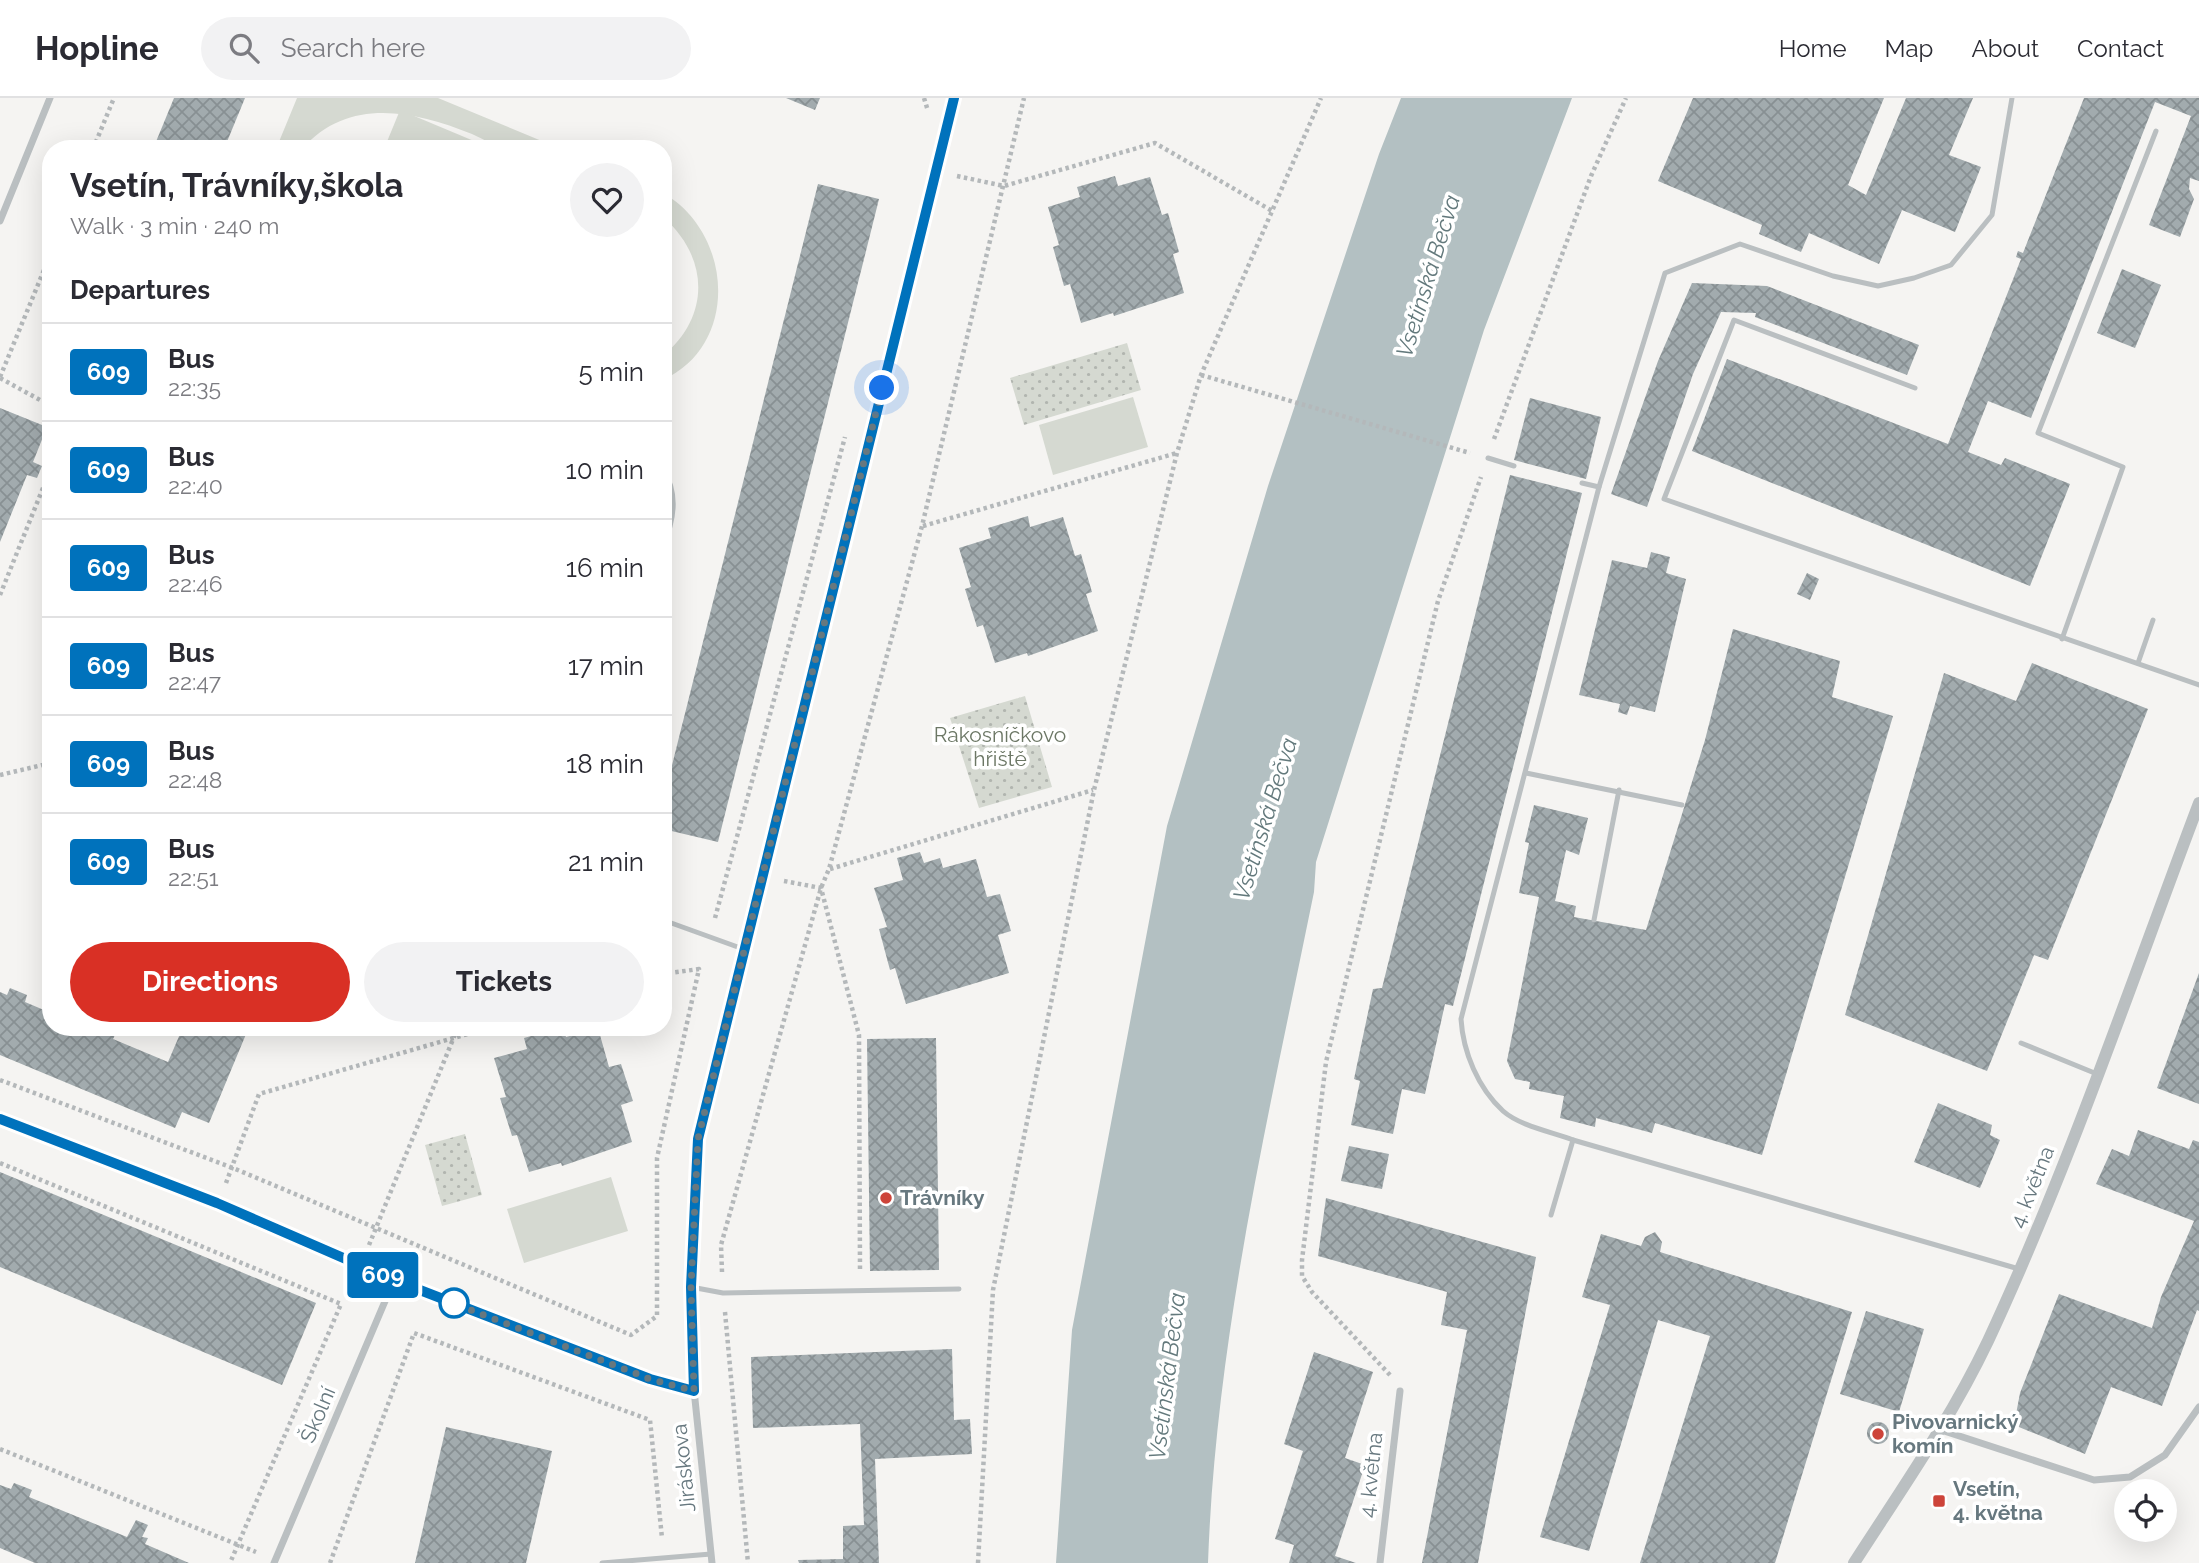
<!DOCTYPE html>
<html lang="en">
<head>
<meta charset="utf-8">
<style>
  body { margin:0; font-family:Raleway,sans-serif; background:#f2f2f3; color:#2b2b33; height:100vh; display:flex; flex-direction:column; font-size:26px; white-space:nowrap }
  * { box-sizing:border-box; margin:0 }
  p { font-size:23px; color:#7c7c81 }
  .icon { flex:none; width:38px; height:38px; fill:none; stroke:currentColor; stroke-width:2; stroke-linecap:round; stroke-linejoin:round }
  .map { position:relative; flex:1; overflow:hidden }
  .sheet { position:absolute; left:42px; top:42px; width:630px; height:896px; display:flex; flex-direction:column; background:#fff; border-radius:28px; box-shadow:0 7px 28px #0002 }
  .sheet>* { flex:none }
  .badge { padding:0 14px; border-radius:5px; font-size:24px; line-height:46px }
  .fabs { position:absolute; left:2114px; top:1381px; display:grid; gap:14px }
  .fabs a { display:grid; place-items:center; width:63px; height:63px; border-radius:50%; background:#fff; box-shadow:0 7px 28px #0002; font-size:35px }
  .you { position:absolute; width:35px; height:35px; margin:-18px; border:5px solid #fff; border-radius:50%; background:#1a73e8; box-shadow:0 0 0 10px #1a73e833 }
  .map>.badge { position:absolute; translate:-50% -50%; box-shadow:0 0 0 4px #fff }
  h2 { padding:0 28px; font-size:26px; line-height:63px }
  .round { display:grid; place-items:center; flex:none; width:74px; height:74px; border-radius:37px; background:#f2f2f3 }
  .head { display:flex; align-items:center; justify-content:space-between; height:119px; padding:0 28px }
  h1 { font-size:33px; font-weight:700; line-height:52px }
  .cta { display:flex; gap:14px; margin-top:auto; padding:14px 28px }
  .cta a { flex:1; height:80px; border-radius:42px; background:#d93025; color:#fff; font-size:28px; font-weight:700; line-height:80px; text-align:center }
  .cta a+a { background:#f2f2f3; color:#2b2b33 }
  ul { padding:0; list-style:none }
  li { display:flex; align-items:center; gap:21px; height:98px; padding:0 28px; border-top:2px solid #e1e1e2 }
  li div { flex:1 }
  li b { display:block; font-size:26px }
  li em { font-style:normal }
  li .badge { min-width:77px; font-weight:700; text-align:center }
  header { display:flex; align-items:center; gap:42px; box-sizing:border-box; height:98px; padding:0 35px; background:#fff; border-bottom:2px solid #e1e1e2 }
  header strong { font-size:33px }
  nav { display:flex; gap:38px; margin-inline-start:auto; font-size:24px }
  .search { width:490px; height:63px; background:#f2f2f3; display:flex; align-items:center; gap:18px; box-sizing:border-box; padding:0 24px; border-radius:38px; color:#7c7c81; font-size:26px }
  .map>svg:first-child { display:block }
</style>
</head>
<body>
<header>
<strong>Hopline</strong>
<div class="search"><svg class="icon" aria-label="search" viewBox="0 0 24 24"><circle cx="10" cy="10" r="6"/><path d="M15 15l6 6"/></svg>Search here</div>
<nav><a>Home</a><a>Map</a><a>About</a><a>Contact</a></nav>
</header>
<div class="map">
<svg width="2199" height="1465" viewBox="0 0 2199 1465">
  <defs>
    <pattern id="park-dots" width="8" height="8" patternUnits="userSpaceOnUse" patternTransform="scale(1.75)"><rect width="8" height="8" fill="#d5d9d1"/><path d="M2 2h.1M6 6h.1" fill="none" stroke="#b1b5af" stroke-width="1.8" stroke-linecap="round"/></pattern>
    <pattern id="building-cross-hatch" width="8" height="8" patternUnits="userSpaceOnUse" patternTransform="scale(1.75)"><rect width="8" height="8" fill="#a2abae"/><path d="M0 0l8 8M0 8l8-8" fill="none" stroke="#889093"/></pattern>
  </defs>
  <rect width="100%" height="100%" fill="#f5f4f2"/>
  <g fill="url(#park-dots)">
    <path d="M1127 245 1141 292 1024 327 1010 280Z"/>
    <path d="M1025 598 1052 689 979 710 950 620Z"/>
    <path d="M465 1036 482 1097 442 1108 425 1047Z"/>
  </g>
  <g fill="#d5d9d1">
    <path d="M297 0H438L561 51C544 51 523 54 507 51 495 48 483 41 472 36 410 11 347 0 302 51H276Z"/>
    <path d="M400 12 493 51H384Z"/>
    <path d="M663 95C732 134 741 246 663 282V258C711 218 709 159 663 119Z"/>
    <path d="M1133 299 1148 349 1053 377 1039 327Z"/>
    <path d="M611 1079 628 1133 524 1165 507 1111Z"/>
  </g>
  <path fill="#b3c0c2" d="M1401 0H1572L1484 232 1316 764 1314 794C1269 1016 1216 1238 1208 1465H1056L1072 1232 1167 728 1268 388 1379 56Z"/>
  <g fill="url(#building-cross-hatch)">
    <path d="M174 0H245L224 51H153Z"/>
    <path d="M786 0H820L815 12Z"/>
    <path d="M1693 0H1884L1848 87 1866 97 1906 0H1973L1949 57 1981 69 1955 134 1902 112 1879 166 1809 135 1801 154 1759 136 1762 127 1658 83Z"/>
    <path d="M2084 0H2199V83L2190 80 2189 91 2194 101 2180 139 2149 127 2191 18 2155 4 2031 320 1988 303 1968 354 2001 367 2005 360 2070 386 2030 488 1692 353 1727 261 1948 346 2021 161 2016 159 2018 153 2023 155Z"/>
    <path d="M1115 78 1118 88 1150 79 1162 117 1168 115 1179 154 1173 156 1184 195 1114 218 1113 215 1081 225 1070 186 1064 188 1053 149 1059 147 1048 109 1080 99 1077 89Z"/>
    <path d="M818 86 879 101 718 744 663 731V703Z"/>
    <path d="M2122 171 2161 187 2135 250 2097 235Z"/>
    <path d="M1692 185 1767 188 1919 247 1907 277 1755 219 1756 215 1721 214 1693 276 1647 409 1611 396 1658 263Z"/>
    <path d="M1530 300 1601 319 1586 381 1514 362Z"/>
    <path d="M0 310 47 329 33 364 42 368 37 380 27 377 0 444Z"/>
    <path d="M1510 377 1582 395 1453 908 1445 906 1425 996 1402 991 1393 1036 1351 1027 1360 983 1354 981 1373 891 1382 890Z"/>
    <path d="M1028 418 1030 429 1063 419 1075 458 1081 456 1092 494 1086 496 1098 533 1028 558 1027 555 995 565 983 527 977 529 965 491 971 489 959 450 991 440 988 430Z"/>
    <path d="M1651 454 1670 459 1666 475 1686 481 1655 614 1630 608 1627 617 1618 614 1620 606 1579 597 1612 462 1647 470Z"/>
    <path d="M1807 475 1819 481 1810 502 1797 496Z"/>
    <path d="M1733 531 1840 563 1832 599 1893 618 1762 1057 1655 1025 1652 1035 1596 1020 1595 1029 1560 1020 1564 998 1529 991 1530 984 1515 981 1507 963 1539 799 1519 795 1529 745 1525 744 1534 707 1588 720 1579 757 1566 752 1555 803 1576 808 1574 819 1646 832 1705 642Z"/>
    <path d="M2032 565 2148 611 2048 862 2034 857 1987 973 1845 917 1944 575 2016 603Z"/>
    <path d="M920 754 924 765 940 760 943 770 976 761 987 799 1000 796 1011 833 998 837 1009 875 906 906 895 870 890 872 879 831 887 829 874 790 903 782 897 760Z"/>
    <path d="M2199 875V1006L2157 990Z"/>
    <path d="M10 890 27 897 25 904 51 915V929H85L96 934 98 929H104L116 935 113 941 168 964 183 929H249L209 1025 182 1014 175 1030 0 957V894L7 897Z"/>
    <path d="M563 929 566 939 598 930 609 969 621 966 633 1003 621 1007 632 1044 562 1068 561 1065 529 1074 517 1037 512 1038 500 1000 506 999 494 960 527 951 524 940Z"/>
    <path d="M936 940 939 1172 870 1173 867 941Z"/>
    <path d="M1938 1005 1992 1027 1990 1037 2000 1042 1980 1090 1914 1064Z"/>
    <path d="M2138 1032 2189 1051 2193 1042 2199 1044V1213L2197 1212 2162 1308 2111 1289 2085 1356 2014 1327 2020 1295 2059 1196 2152 1230 2161 1199 2194 1123 2096 1086 2112 1051 2129 1058Z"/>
    <path d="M1349 1048 1389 1056 1382 1091 1341 1083Z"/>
    <path d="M0 1074 316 1205 282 1287 0 1169Z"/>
    <path d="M1326 1100 1536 1159 1478 1465H1422L1467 1232 1441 1227 1447 1194 1318 1158Z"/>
    <path d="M1655 1134 1662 1144 1660 1154 1852 1214 1775 1465H1640L1710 1238 1658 1222 1589 1453 1540 1439 1610 1207 1582 1199 1601 1136 1641 1148 1645 1139Z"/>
    <path d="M1866 1213 1924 1231 1899 1314 1840 1296Z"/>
    <path d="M952 1251 954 1322 970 1321 972 1356 875 1361 879 1465H799L798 1462 843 1461V1428L864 1427 860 1326 753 1330 751 1259Z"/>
    <path d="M1314 1254 1373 1274 1345 1360 1365 1367 1335 1458 1356 1465H1289L1294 1447 1275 1441 1303 1353 1284 1346Z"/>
    <circle cx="1878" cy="1335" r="11"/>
    <path d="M446 1329 552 1353 526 1465H415Z"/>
    <path d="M14 1385 32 1392 29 1399 127 1439 136 1422 148 1427 142 1439 148 1440 145 1446 189 1465H35L0 1450V1387L11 1391Z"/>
  </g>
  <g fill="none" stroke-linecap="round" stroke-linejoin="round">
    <g stroke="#b4b8ba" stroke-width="4.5" stroke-dasharray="3.5 3.5" stroke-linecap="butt">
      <path d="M924 0 928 13"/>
      <path d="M93 51 114 0"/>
      <path d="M957 78 1004 88 1155 45 1274 114"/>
      <path d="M1201 277 1470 355"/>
      <path d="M0 279 51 155"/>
      <path d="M0 280 51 308"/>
      <path d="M1494 341 1591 78 1626 0"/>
      <path d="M923 428 1177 355"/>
      <path d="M0 497 51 370"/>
      <path d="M0 677 51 665"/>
      <path d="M830 771 1093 692"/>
      <path d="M784 783 821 790 859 937 860 1173"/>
      <path d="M715 820 845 339"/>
      <path d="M0 982 233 1070 631 1237 657 1218V1060L699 871 663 876"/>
      <path d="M0 1065 341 1206 230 1465"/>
      <path d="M226 1085 259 996 492 929"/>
      <path d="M369 1147 458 929"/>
      <path d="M722 1174 721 1147 821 790 829 771 922 428 1024 0"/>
      <path d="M725 1214 748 1465"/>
      <path d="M1390 1277 1312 1194 1302 1178V1162L1326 964 1438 503 1481 379"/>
      <path d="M0 1351 256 1454"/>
      <path d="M330 1465 414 1235 650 1322 662 1440"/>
      <path d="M978 1465 993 1192 1094 692 1177 355 1201 277 1321 0"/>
    </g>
    <g stroke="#babfc1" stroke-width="5">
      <path d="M2012 0 1992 117 1951 167 1914 180 1878 188 1833 178 1740 146 1665 175 1599 389 1461 921C1463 954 1478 990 1503 1013 1520 1028 1552 1034 1573 1042L2019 1171"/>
      <path d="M1915 290 1734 222 1664 401 2199 587"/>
      <path d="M1488 360 1514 368"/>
      <path d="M663 371C679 396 674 422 663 449"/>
      <path d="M1582 385 1599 389"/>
      <path d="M2062 541 2123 369 2038 335 2156 33"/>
      <path d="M2138 565 2153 522"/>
      <path d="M1526 675 1682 707"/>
      <path d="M663 822 746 852"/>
      <path d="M1594 822 1619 692"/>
      <path d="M2021 945 2097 976"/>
      <path d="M1551 1117 1573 1042"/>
      <path d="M691 1189 723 1195 959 1191"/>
      <path d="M602 1465 711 1456"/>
    </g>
    <g stroke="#babfc1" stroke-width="7">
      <path d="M0 123 50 0"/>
      <path d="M0 1021 217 1105 394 1182 650 1281 694 1292"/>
      <path d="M1941 1332 2094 1382 2130 1379 2165 1357 2199 1309"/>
      <path d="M274 1465 394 1182"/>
      <path d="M712 1465 694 1292 691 1189 698 1041 954 0"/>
      <path d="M1380 1465 1400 1293"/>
    </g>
    <path stroke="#babfc1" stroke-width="12" d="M1854 1465C1901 1392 1951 1321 1988 1243 2069 1069 2131 885 2199 705"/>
  </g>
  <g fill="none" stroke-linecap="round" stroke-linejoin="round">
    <defs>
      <path id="line" d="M0 1021 217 1105 394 1182 650 1281 694 1293 691 1189 698 1041 954 0"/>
    </defs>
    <use href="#line" stroke="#fff" stroke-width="16"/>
    <use href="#line" stroke="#0072bc" stroke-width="10"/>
    <path stroke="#67787f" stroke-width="7" stroke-dasharray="0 12.6" d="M454 1205 445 1202 650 1281 694 1293 691 1189 698 1041 882 290"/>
  </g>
  <g fill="#cd443a" stroke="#fff" stroke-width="2.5">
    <circle cx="886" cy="1100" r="7"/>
    <circle cx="1878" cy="1336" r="7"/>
    <rect x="1932" y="1396" width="14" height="14" rx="3.5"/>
  </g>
  <circle fill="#fff" stroke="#0072bc" stroke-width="3.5" cx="454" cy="1205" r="14"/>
  <g text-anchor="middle" stroke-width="7" stroke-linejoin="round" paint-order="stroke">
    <g font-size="21" fill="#6c7765" stroke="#fff">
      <text x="1000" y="644">Rákosníčkovo<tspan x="1000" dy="24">hřiště</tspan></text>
    </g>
    <g font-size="21" fill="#67787f" stroke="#fff">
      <text transform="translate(2032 1089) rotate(-68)" y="7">4. května</text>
      <text transform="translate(318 1317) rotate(-67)" y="7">Školní</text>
      <text transform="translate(684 1370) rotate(-96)" y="7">Jiráskova</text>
      <text transform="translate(1371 1377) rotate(-84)" y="7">4. května</text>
    </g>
    <g font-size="21" font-weight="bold" fill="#67787f" stroke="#fff" text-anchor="start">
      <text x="900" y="1107">Trávníky</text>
      <text x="1892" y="1331">Pivovarnický<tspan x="1892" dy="24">komín</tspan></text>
      <text x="1953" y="1398">Vsetín,<tspan x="1953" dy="24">4. května</tspan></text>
    </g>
    <g font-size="23" font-style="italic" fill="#63797c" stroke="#fff">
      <text transform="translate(1428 178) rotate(-73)" y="8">Vsetínská Bečva</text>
      <text transform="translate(1265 721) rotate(-73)" y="8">Vsetínská Bečva</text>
      <text transform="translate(1167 1278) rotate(-83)" y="8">Vsetínská Bečva</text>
    </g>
  </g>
</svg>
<div class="fabs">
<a><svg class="icon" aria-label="locate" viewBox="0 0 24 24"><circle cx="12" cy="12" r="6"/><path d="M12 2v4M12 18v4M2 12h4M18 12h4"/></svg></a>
</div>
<div class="you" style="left:882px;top:290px"></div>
<b class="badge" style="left:383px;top:1177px;background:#0072bc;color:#fff">609</b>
<section class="sheet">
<div class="head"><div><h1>Vsetín, Trávníky,škola</h1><p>Walk · 3 min · 240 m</p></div><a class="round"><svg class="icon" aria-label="heart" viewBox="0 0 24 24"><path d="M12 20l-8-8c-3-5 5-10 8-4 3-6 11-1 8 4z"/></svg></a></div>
<h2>Departures</h2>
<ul>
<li><span class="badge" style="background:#0072bc;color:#fff">609</span><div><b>Bus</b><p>22:35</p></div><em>5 min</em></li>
<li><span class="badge" style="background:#0072bc;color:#fff">609</span><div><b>Bus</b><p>22:40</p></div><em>10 min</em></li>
<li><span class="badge" style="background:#0072bc;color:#fff">609</span><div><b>Bus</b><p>22:46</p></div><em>16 min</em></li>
<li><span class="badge" style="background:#0072bc;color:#fff">609</span><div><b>Bus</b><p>22:47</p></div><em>17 min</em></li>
<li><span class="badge" style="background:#0072bc;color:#fff">609</span><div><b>Bus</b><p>22:48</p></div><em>18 min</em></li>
<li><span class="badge" style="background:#0072bc;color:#fff">609</span><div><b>Bus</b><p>22:51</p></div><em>21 min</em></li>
</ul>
<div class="cta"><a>Directions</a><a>Tickets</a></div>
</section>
</div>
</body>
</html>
